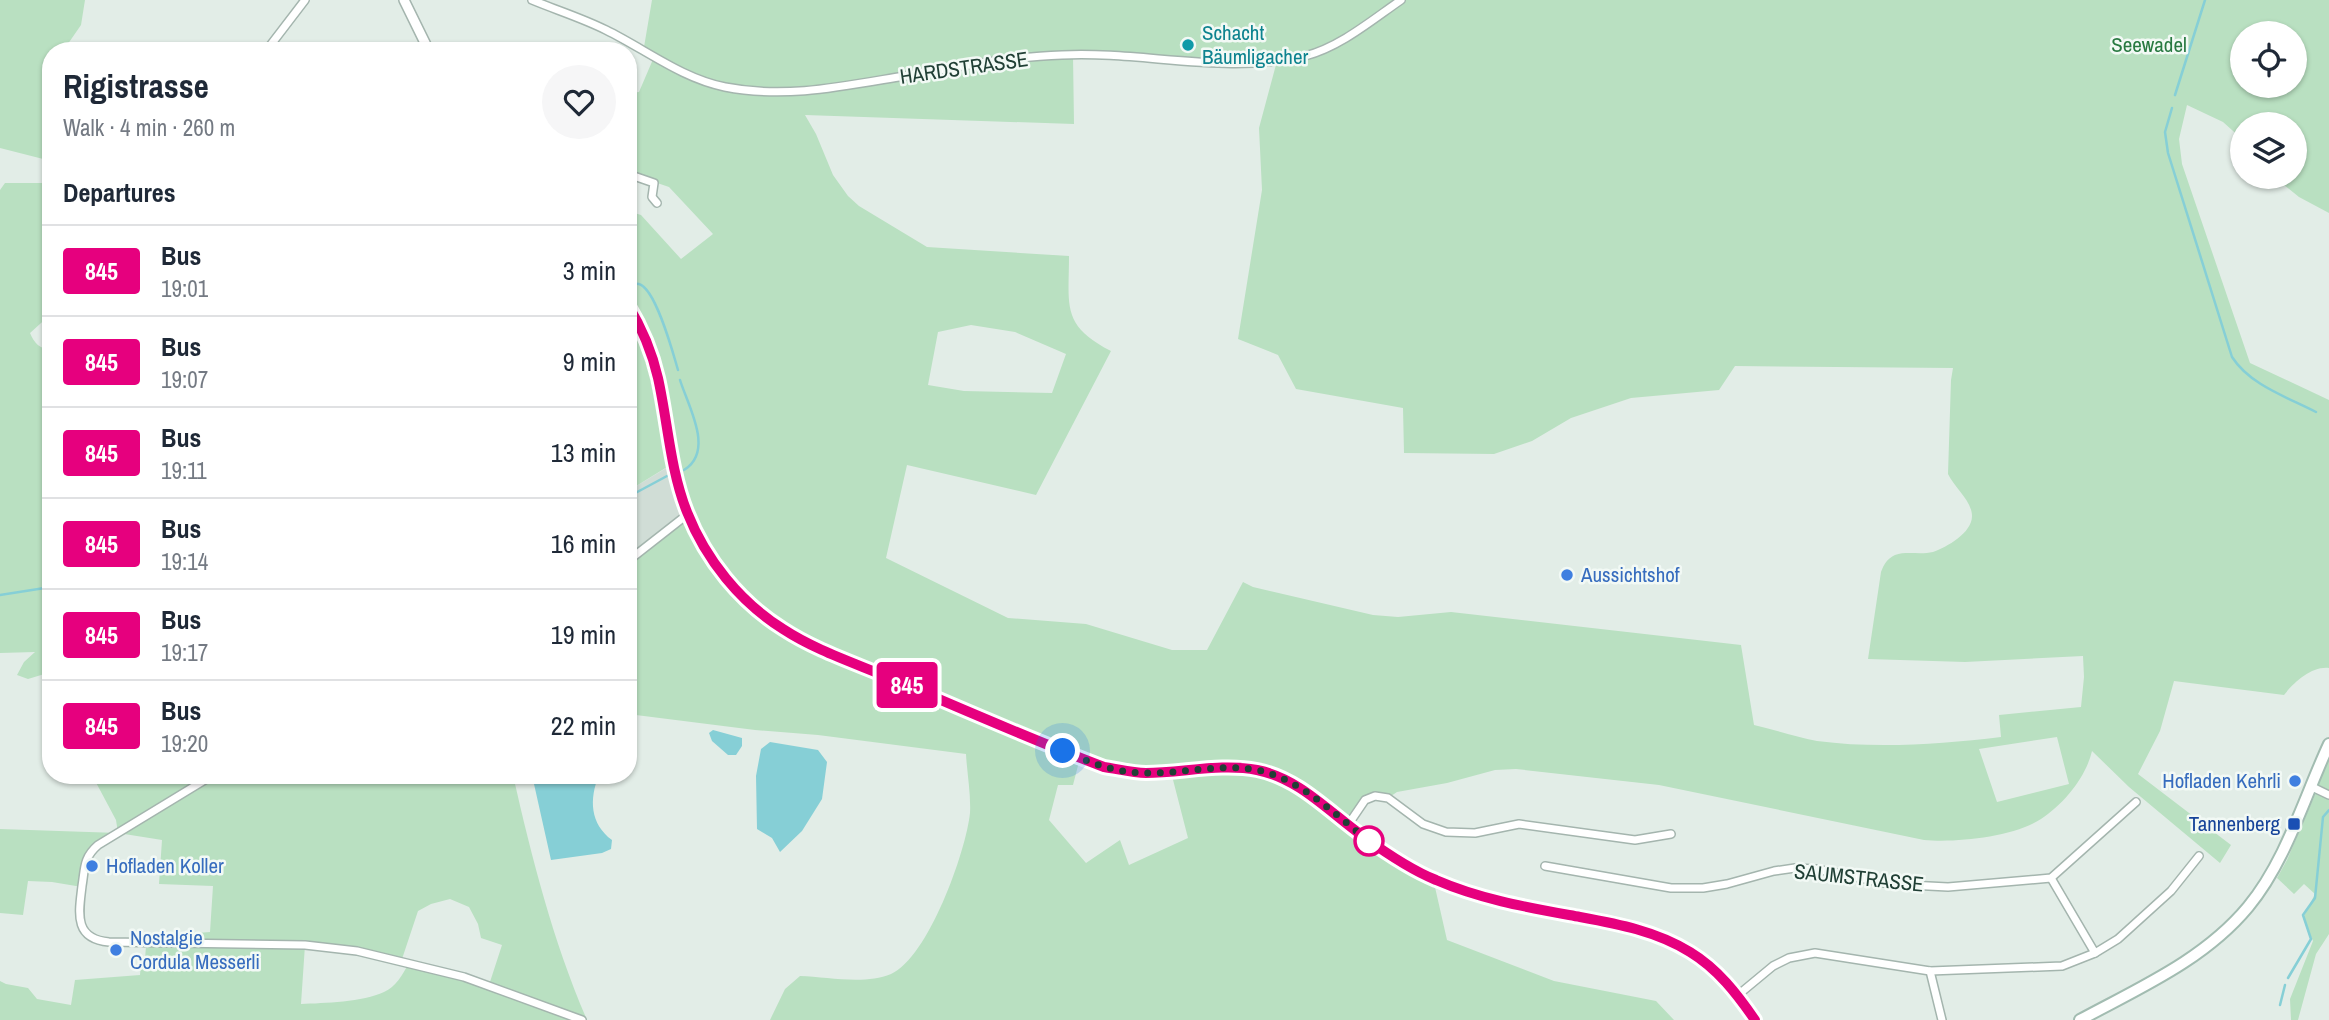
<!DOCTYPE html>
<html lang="en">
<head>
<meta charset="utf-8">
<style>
  body { margin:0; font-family:"Archivo Narrow",sans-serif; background:#f6f6f7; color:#1f2937; height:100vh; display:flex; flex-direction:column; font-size:26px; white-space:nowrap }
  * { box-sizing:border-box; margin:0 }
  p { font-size:23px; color:#747a83 }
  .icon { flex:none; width:38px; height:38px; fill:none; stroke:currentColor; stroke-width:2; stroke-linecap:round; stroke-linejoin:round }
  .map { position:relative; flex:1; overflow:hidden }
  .sheet { position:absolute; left:42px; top:42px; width:595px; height:742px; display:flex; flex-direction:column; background:#fff; border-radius:28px; box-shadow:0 2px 5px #0004 }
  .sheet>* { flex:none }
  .badge { padding:0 14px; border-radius:5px; font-size:24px; line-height:46px }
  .buttons { position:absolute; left:2230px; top:21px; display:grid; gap:14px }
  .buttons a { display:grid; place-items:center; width:77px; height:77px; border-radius:50%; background:#fff; box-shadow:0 2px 5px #0004; font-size:35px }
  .you { position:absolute; width:35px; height:35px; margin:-18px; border:5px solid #fff; border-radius:50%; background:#1a73e8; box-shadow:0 0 0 10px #1a73e833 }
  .map>.badge { position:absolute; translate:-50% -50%; box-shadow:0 0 0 4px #fff }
  h2 { padding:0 21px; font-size:26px; line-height:63px }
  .round { display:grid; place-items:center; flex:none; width:74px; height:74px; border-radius:37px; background:#f6f6f7 }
  .overview { display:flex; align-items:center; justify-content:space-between; height:119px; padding:0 21px }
  h1 { font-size:33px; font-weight:700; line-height:52px }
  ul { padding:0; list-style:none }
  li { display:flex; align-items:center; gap:21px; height:91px; padding:0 21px; border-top:2px solid #e0e1e3 }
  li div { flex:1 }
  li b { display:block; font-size:26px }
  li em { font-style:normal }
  li .badge { min-width:77px; font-weight:700; text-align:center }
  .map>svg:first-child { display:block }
</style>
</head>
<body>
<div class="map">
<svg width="2329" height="1020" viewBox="0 0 2329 1020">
  <rect width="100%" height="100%" fill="#e2ede7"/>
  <path fill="#d0ddd6" d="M673 464 688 514 628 561V491Z"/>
  <g fill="#b9e0c1" fill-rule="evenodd">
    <path d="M0 0H85L81 25 63 51H51V161L0 148Z"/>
    <path d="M652 0H2329V213L2299 197 2274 177H2294V124H2242V139L2223 122 2187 105 2179 139 2182 164 2250 363 2329 400V668C2312 666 2294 682 2284 695L2174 681 2160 731 2138 774 2231 845 2220 863 2129 787 2092 751C2086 777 2064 804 2041 819 2014 837 1956 843 1924 840L1659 785 1516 769 1495 770 1447 783 1397 792 1388 798 1365 800 1348 825 1362 836 1432 874 1447 940 1554 981 1656 1001 1674 1020H770L785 989 800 976C828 977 865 985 891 974 928 958 966 852 970 813 971 794 967 773 966 754L818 735 755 730 628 714V561L688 514 672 464 628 491V211L641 215 681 259 713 234 669 187 628 173V93L639 92 654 57 644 47ZM2242 33H2294V86H2242ZM1073 55 1219 64 1277 61 1259 128 1262 190 1238 339 1278 355 1296 389 1403 408 1404 453 1494 454 1532 441 1571 418 1631 398 1719 390 1735 366 1953 368 1951 380 1948 474C1954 487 1972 501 1972 516 1972 533 1947 547 1933 552 1921 555 1906 551 1895 555 1887 559 1884 564 1881 572L1868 659 1965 662 2083 656 2084 677 2081 707 1999 715 2001 737C1941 744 1878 749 1817 741 1796 737 1775 730 1754 725L1741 645 1451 612 1398 617 1373 615 1253 587 1243 582 1207 650H1172L1086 624 1008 618 886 558 907 465 1036 495 1111 351C1061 325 1069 306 1069 256L927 247 859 206 848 196 833 175 816 134 805 115 1074 124ZM971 325 1015 332 1066 354 1052 393 964 391 928 385 938 332ZM2057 737 2069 784 1997 802 1979 749ZM1080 758 1143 773 1171 772 1188 838 1129 865 1120 840 1086 863 1049 820 1058 785H1073Z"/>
    <path d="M5 183H51V314L30 333C34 343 40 349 51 350V672L28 679 17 675 24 662 35 652 0 653V190Z"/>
    <path d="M2329 744V934L2316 954 2298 1020H2291L2290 999 2313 941 2303 918 2315 894 2304 884 2294 894 2277 878 2287 860 2317 790 2310 786Z"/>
    <path d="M92 775H513C532 859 553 941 587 1020H0V981L6 984 28 988 37 999 71 1005 75 980 140 975 141 963 145 959 146 946 139 933 185 934 210 932 213 886 159 884 162 840 118 833 89 853 82 887 52 882 28 881 23 915 0 913V829L118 833 116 820ZM450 899 469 907 478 924 481 938 502 945 489 985 409 963C402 975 396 987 384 992 363 1002 324 1003 301 1004L305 945 401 962 418 911 431 904Z"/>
  </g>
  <g fill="#86cfd6">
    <path d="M713 730 742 738V746L736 755H728L712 741 709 733Z"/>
    <path d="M770 742 818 750 827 762 822 799 802 831 780 852 772 838 757 829 756 776 761 749Z"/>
    <path d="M532 775H599C589 799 590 824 612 840L611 849 602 853 551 860Z"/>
  </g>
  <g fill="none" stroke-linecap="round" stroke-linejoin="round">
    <g stroke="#86cfd6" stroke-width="2.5">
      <path d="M2175 95 2205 0"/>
      <path d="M2172 108 2165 132 2168 153 2232 357C2250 385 2287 397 2316 412"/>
      <path d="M628 285C632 284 636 283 639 284 656 289 673 353 678 370"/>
      <path d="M680 380C688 406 715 451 684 470"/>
      <path d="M628 497 667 476"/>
      <path d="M0 595 51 587"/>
      <path d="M2288 978 2311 939 2303 915 2315 898 2323 817 2329 810"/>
      <path d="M2280 1005 2285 985"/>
    </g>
    <defs>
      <g id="minor">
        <path d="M532 0C556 10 582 18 606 30 645 49 681 78 725 87 786 99 844 86 904 76 955 67 1009 57 1062 55 1143 51 1225 75 1305 56 1340 47 1372 20 1401 0"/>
        <path d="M266 51 305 0"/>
        <path d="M417 51 426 46"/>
        <path d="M628 174 654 183 652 197 657 203"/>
        <path d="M628 561 688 514"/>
        <path d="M213 775 98 845C83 858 85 868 82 886 79 912 73 939 109 942L305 945 357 951 464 977 582 1020"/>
        <path d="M2310 786 2329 795"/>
        <path d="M1348 825 1365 800 1375 796 1388 798 1423 824 1446 832 1475 833 1519 824 1635 840 1671 834"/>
        <path d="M1545 866 1671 888H1703L1727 884 1774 871 1795 868 1816 869 1890 884 1948 887 2051 878 2136 802"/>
        <path d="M2051 878 2095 953"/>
        <path d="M1930 971 1942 1020"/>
        <path d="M1738 995 1773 966 1789 958 1815 953 1930 971 2062 966 2095 953 2118 939 2171 891 2199 856"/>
      </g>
      <g id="tertiary">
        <path d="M404 0 429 51"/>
        <path d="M628 305C658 357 661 406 672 463 687 531 724 589 782 628 793 636 807 642 820 648L1104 767C1118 770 1132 773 1146 773 1182 773 1221 763 1257 770 1297 778 1329 810 1359 834 1382 852 1410 869 1436 880 1482 900 1531 908 1580 917 1618 924 1656 931 1690 952 1718 969 1737 994 1755 1020"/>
      </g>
      <path id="secondary" d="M2080 1020C2139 988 2204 960 2248 907 2286 861 2304 798 2329 744"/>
    </defs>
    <use href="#minor" stroke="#a4b5ae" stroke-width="10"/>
    <use href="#tertiary" stroke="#a4b5ae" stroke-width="12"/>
    <use href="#secondary" stroke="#a2bcb1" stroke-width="14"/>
    <use href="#minor" stroke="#fff" stroke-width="7"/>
    <use href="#tertiary" stroke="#fff" stroke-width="9"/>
    <use href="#secondary" stroke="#fff" stroke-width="10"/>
  </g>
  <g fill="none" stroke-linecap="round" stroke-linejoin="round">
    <defs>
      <path id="line" d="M628 305C642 328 652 352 658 378 668 423 670 469 687 512 706 560 740 602 783 629 818 652 861 665 899 682 967 711 1035 741 1104 767 1118 769 1132 773 1146 773 1182 773 1221 763 1257 770 1299 778 1330 813 1364 837 1386 853 1411 870 1436 880 1482 900 1531 908 1580 917 1618 924 1656 931 1690 952 1718 969 1737 994 1755 1020"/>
    </defs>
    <use href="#line" stroke="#fff" stroke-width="16"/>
    <use href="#line" stroke="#e6007e" stroke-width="10"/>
    <path stroke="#203f35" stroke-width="7" stroke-dasharray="0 12.6" d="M1063 751C1089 762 1116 773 1145 773 1182 774 1220 763 1257 770 1301 779 1335 815 1369 841"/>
  </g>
  <circle fill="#0f9aa8" stroke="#f2f9f5" stroke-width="2.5" cx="1188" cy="45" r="7"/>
  <g fill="#3f7fe0" stroke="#f2f9f5" stroke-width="2.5">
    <circle cx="1567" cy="575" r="7"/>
    <circle cx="2295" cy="781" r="7"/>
    <circle cx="92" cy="866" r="7"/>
    <circle cx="116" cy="950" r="7"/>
  </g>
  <rect fill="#1a4fb4" stroke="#f2f9f5" stroke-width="2.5" x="2287" y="817" width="14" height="14" rx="3.5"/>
  <circle fill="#fff" stroke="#e6007e" stroke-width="3.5" cx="1369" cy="841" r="14"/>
  <g text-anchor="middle" stroke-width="5" stroke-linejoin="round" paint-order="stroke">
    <g font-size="21" fill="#0d838f" stroke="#f2f9f5" text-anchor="start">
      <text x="1202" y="40">Schacht<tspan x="1202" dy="24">Bäumligacher</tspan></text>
    </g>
    <g font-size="21" fill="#287941" stroke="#f2f9f5">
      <text x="2149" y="52">Seewadel</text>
    </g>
    <g font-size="21" fill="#203f35" stroke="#f2f9f5">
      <text transform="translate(964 68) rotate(-8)" y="7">HARDSTRASSE</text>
      <text transform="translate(1859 878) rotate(6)" y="7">SAUMSTRASSE</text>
    </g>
    <g font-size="21" fill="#366cbe" stroke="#f2f9f5" text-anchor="start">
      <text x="1581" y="582">Aussichtshof</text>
      <text x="2281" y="788" text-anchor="end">Hofladen Kehrli</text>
      <text x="106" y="873">Hofladen Koller</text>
      <text x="130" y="945">Nostalgie<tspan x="130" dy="24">Cordula Messerli</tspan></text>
    </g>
    <g font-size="21" fill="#164399" stroke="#f2f9f5" text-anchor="end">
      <text x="2280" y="831">Tannenberg</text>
    </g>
  </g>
</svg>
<div class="buttons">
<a><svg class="icon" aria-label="locate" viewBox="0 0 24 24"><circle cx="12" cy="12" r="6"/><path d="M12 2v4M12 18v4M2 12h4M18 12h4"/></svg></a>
<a><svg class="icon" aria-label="layers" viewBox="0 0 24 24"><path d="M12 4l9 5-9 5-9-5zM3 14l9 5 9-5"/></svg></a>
</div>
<div class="you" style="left:1063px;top:751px"></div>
<b class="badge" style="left:907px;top:685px;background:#e6007e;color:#fff">845</b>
<section class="sheet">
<div class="overview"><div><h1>Rigistrasse</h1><p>Walk · 4 min · 260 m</p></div><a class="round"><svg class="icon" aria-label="heart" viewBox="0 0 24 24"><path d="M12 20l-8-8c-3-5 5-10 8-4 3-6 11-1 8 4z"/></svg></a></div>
<h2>Departures</h2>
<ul>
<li><span class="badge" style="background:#e6007e;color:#fff">845</span><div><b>Bus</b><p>19:01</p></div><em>3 min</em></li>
<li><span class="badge" style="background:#e6007e;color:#fff">845</span><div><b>Bus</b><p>19:07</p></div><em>9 min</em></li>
<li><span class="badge" style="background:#e6007e;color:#fff">845</span><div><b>Bus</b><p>19:11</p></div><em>13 min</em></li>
<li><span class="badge" style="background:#e6007e;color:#fff">845</span><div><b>Bus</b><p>19:14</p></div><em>16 min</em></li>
<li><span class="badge" style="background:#e6007e;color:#fff">845</span><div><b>Bus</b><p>19:17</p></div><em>19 min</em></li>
<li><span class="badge" style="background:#e6007e;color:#fff">845</span><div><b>Bus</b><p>19:20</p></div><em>22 min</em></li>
</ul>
</section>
</div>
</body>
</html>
